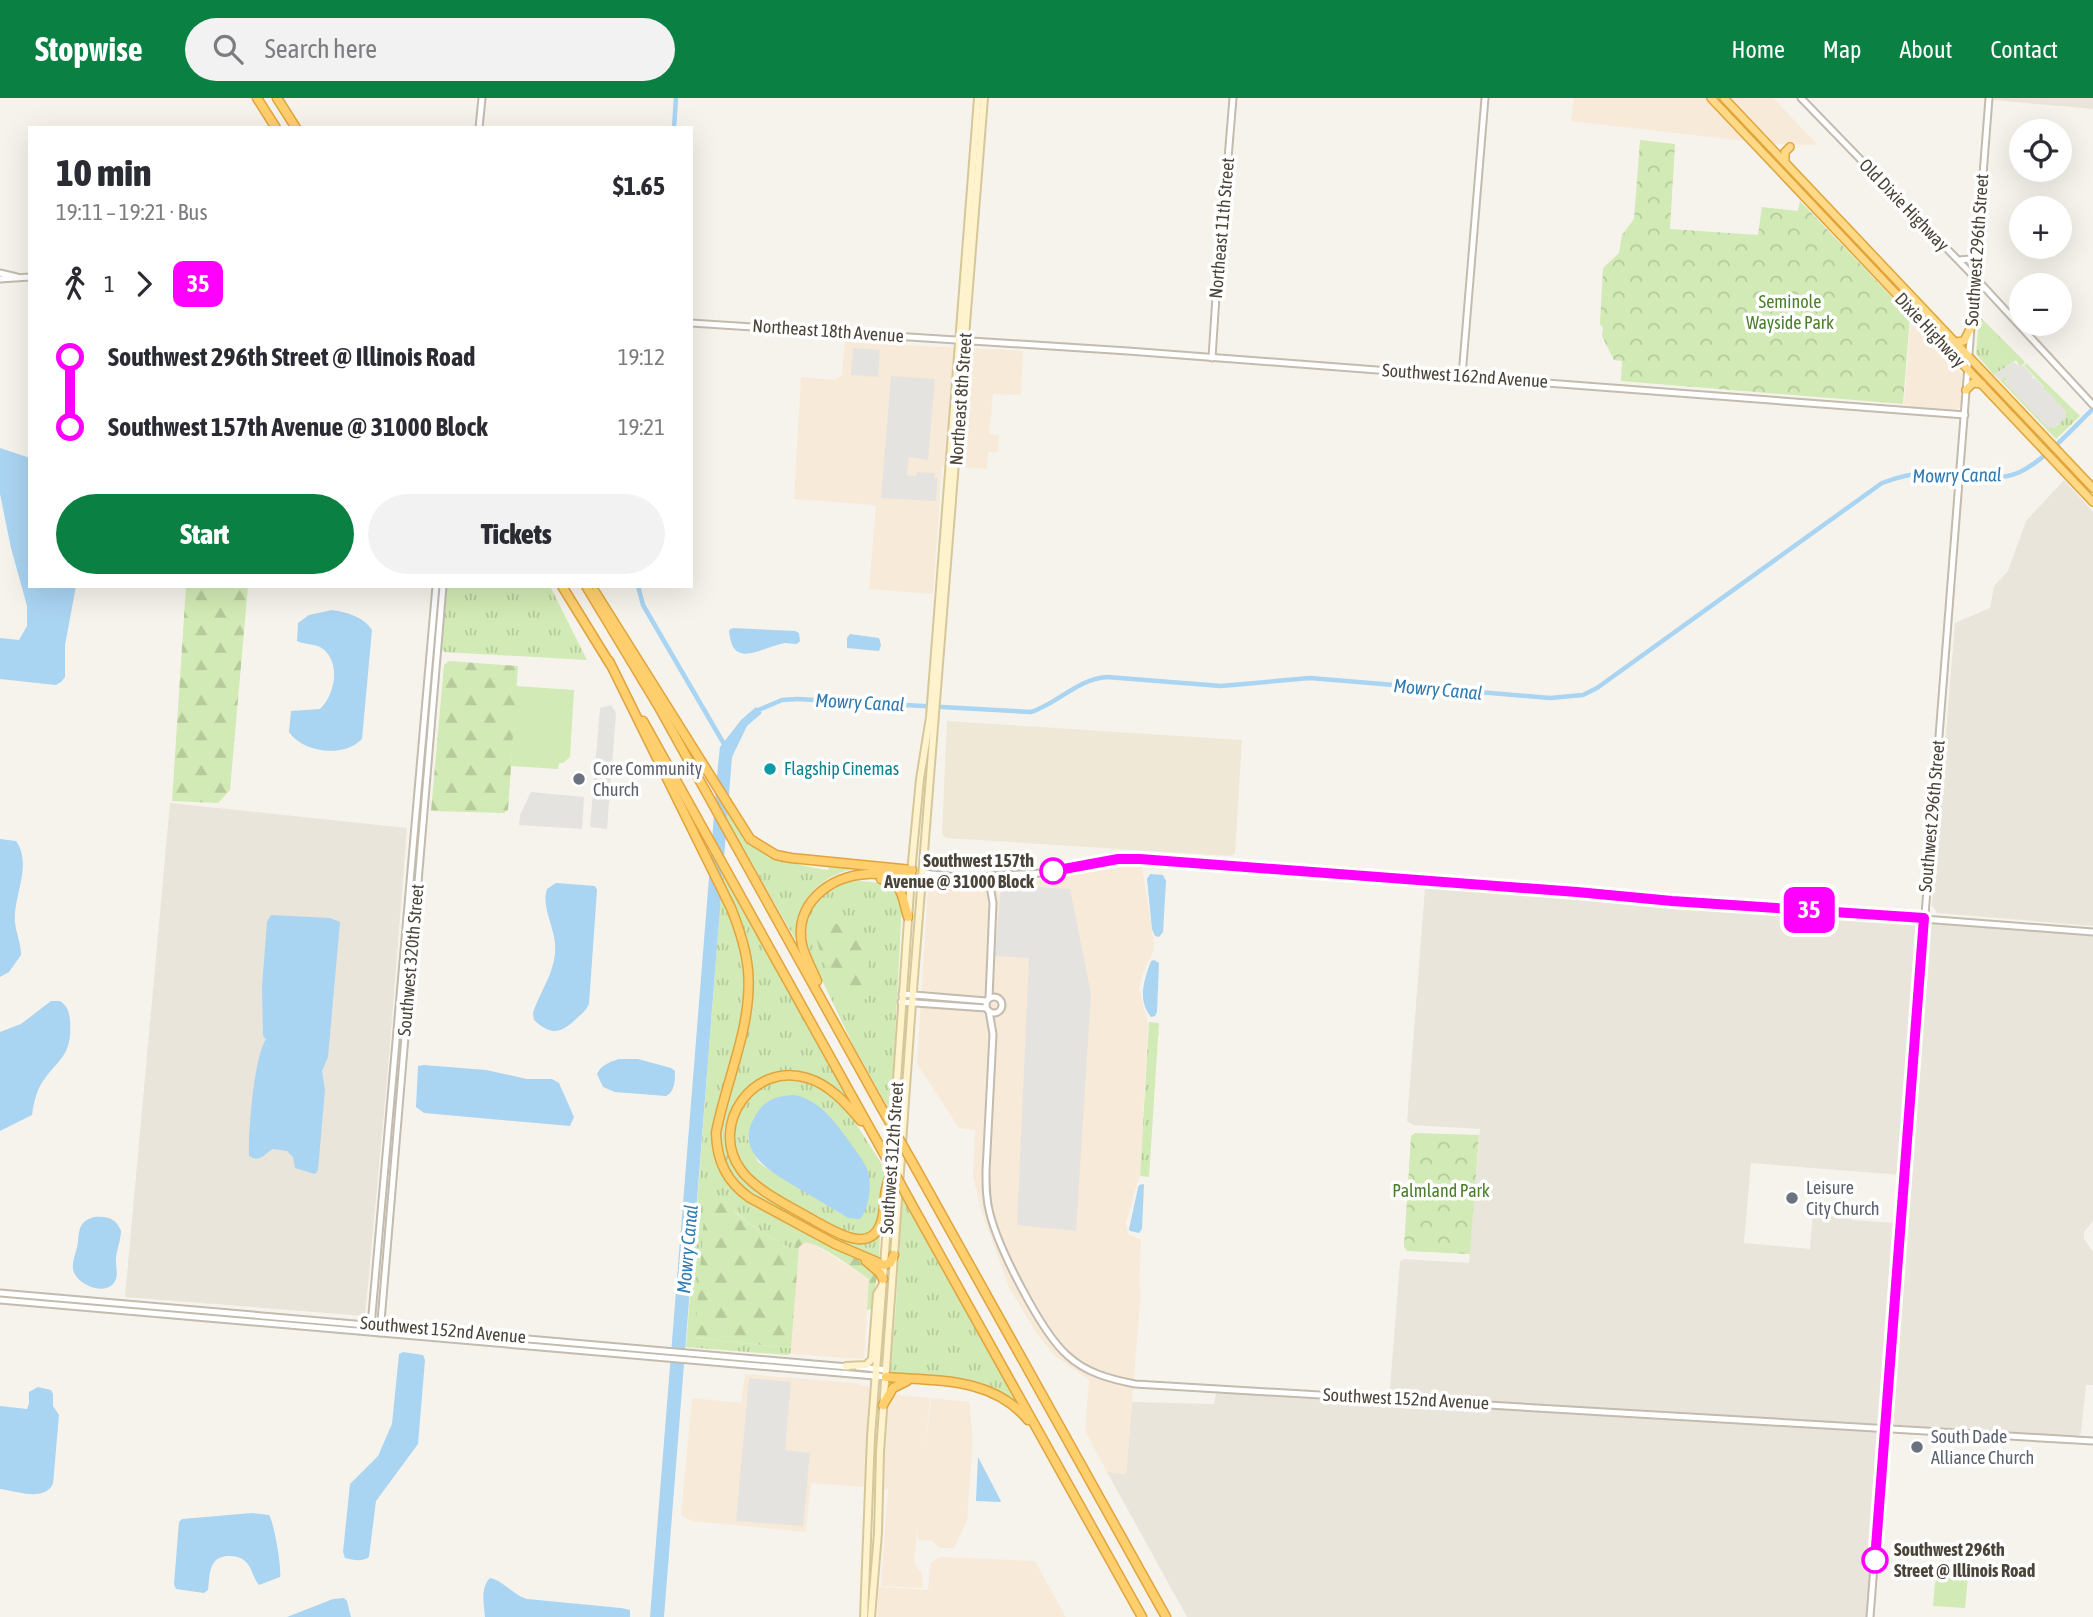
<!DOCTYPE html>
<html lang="en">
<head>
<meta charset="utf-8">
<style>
  body { margin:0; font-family:"Asap Condensed",sans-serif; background:#f2f2f3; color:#2b2b33; height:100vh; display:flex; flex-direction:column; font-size:26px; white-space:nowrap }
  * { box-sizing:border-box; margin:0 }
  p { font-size:23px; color:#7c7c81 }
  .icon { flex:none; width:38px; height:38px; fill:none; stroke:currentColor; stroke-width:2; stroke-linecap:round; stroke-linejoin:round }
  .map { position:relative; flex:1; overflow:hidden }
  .drawer { position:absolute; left:28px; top:28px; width:665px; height:462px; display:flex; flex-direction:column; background:#fff; border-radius:0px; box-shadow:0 7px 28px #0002 }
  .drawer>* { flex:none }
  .badge { padding:0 14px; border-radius:10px; font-size:24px; line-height:46px }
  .buttons { position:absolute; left:2009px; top:21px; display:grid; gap:14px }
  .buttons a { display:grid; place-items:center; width:63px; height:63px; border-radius:50%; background:#fff; box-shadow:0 7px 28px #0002; font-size:35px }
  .map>.badge { position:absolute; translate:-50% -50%; box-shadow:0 0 0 4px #fff }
  .legs { display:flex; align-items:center; gap:10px; height:77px; padding:0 28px; font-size:23px }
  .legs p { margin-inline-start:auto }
  .headline { display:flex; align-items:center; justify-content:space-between; height:119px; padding:0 28px }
  h1 { font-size:38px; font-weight:800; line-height:52px }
  .button { display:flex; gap:14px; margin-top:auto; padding:14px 28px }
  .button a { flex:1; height:80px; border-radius:42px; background:#0b8043; color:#fff; font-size:28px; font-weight:800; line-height:80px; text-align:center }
  .button a+a { background:#f2f2f3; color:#2b2b33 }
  ul { padding:0 28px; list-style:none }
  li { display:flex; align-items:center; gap:24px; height:70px; font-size:26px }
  li i { display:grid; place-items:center; width:10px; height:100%; margin:0 9px; background:currentColor }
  li i::after { content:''; width:18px; height:18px; margin:-9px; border:5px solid; border-radius:50%; background:#fff }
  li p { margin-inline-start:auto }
  li:first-child i { background:linear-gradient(#0000 50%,currentColor 0) }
  li:last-child i { background:linear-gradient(currentColor 50%,#0000 0) }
  header { display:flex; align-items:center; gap:42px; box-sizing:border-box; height:98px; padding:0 35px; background:#0b8043; color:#fff }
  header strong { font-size:33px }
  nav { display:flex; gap:38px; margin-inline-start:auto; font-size:24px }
  .search { width:490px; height:63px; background:#f2f2f3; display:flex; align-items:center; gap:18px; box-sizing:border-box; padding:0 24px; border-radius:38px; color:#7c7c81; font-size:26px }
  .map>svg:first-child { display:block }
</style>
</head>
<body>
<header>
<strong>Stopwise</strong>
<div class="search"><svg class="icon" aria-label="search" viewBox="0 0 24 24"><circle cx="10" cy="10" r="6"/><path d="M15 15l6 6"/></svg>Search here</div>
<nav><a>Home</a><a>Map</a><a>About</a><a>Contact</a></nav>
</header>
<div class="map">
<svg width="2093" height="1519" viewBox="0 0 2093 1519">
  <defs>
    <pattern id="grass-tufts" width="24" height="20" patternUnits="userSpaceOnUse" patternTransform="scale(1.75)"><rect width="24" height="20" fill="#d2eab5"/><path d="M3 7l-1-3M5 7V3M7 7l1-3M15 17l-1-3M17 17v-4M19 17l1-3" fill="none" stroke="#b6ca9c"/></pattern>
    <pattern id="forest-firs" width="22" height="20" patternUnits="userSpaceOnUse" patternTransform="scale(1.75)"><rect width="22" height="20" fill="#d2eab5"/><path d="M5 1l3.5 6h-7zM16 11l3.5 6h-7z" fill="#b6ca9c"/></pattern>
    <pattern id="park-crowns" width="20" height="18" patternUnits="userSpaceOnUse" patternTransform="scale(1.75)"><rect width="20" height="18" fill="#d2eab5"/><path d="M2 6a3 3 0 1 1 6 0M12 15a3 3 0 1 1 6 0" fill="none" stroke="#b6ca9c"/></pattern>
  </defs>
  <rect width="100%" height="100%" fill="#f6f3ec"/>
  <g fill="#eae5da">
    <path d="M1994 0H2093V11L1994 2Z"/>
    <path d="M2064 382 2093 414V828L1937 815 1932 807 1955 525 1990 510 1994 488 2008 473 2026 423Z"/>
    <path d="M170 705 407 730 388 971 365 1218 125 1199Z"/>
    <path d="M1430 787 1913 824 1919 832 1901 1077 1751 1065 1744 1145 1810 1151 1813 1112 1852 1115 1851 1122 1896 1125 1883 1319 1880 1324 1876 1326 1397 1298 1392 1296 1390 1290 1400 1164 1403 1161 1469 1165 1480 1031 1413 1027 1407 1023 1425 790Z"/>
    <path d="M1939 824 2093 837V1123L2084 1134V1141L2093 1154V1287H2086L2081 1335 2078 1338 1896 1327 1893 1326 1890 1319 1927 831 1931 825Z"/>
    <path d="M1221 1294 1874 1333 1881 1340 1867 1519H1187L1107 1374 1126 1375 1132 1304 1214 1306 1216 1296Z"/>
  </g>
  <g fill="#f7ead8">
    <path d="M1574 0H1773L1818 47 1772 46 1571 23Z"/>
    <path d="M1911 219 1962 276 1961 307 1956 312 1904 307Z"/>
    <path d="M845 244 1023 253 1021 297 993 296 989 336 999 337 998 354H988L987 371 942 368 933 496 869 491 876 407 794 401 801 279 835 282 842 277Z"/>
    <path d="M1122 769H1142L1154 844 1153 854 1142 877 1139 891 1148 925 1140 1075 1126 1125 1128 1136 1141 1142 1139 1188 1141 1193 1126 1376 1107 1374 1085 1333 1089 1282 1054 1257 1035 1233 1009 1189 982 1115 973 1078 975 1032 959 1030 917 966 928 790 934 785H1023Z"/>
    <path d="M810 1144 869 1181 864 1261 790 1256 799 1148 802 1145Z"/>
    <path d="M745 1276 855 1285 899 1297 930 1300 925 1355 931 1300 969 1304 973 1341 967 1423 954 1450H940L931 1442 918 1443 917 1431 914 1464 922 1476 923 1490 881 1488 888 1391 811 1385 806 1434 692 1423 681 1417 692 1300 741 1305Z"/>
    <path d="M940 1459 1035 1463 1066 1519H877L879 1489 928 1492 931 1464Z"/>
  </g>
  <path fill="#efe8d6" d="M947 623 1242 642 1235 755 1231 758 946 740 942 736Z"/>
  <g fill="url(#grass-tufts)" fill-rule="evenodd">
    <path d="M1979 218 2025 264 2020 269 2016 262 1994 277 1976 256Z"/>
    <path d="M2026 265 2080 318 2056 341 2000 282 2014 270 2016 272 2005 284 2016 292 2015 295 2027 307 2029 305 2028 308 2042 319 2040 321 2049 330 2052 328 2054 330 2066 319 2045 292 2043 294 2041 292 2044 289 2024 267Z"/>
    <path d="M445 488H550L587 562 444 554 440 550Z"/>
    <path d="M728 712C735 722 741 735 750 744 766 761 806 769 828 772L829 769 834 770 835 766 851 768 850 772C826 777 805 795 799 819 797 826 797 834 795 841L727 722Z"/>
    <path d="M723 777 851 1005C834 997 823 979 802 975 757 966 708 1016 730 1060 736 1071 778 1103 791 1113L789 1116 784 1113 783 1116 741 1091 722 1063 719 1029 738 956 750 858 737 813 722 787Z"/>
    <path d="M860 783 881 785 895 789 902 806 891 1015 854 949 809 855C799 817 818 783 860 783Z"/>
    <path d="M721 796 738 837 745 867V906L715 1025 726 1082 807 1134 793 1152 761 1134 735 1114 695 1240 791 1250 790 1256 787 1257 686 1249Z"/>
    <path d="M1149 924 1159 925 1149 1079 1140 1078Z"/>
    <path d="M780 981 806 982 826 992 853 1021 885 1071 880 1116 874 1130 868 1136 860 1138 841 1134 761 1086 743 1070 735 1052 733 1035 740 1011 758 990ZM755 1018 848 1120 765 1069 758 1064 748 1041Z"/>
    <path d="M902 1100 1021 1310 998 1294 889 1277 896 1208Z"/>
    <path d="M824 1133 834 1139 836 1138 854 1144 880 1134 879 1162 824 1139Z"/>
  </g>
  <g fill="url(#forest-firs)">
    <path d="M186 488H248L230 692 218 705 172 703Z"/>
    <path d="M449 563 518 568 508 712 504 715 431 713 444 567Z"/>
    <path d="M823 820 851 832C863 850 874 875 870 897L857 908 850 907C836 882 811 852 817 822Z"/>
    <path d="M711 1104 722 1105 761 1134 793 1152 797 1143 807 1134 863 1163 877 1177 872 1211 867 1212 869 1181C857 1173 822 1147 809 1145 804 1144 803 1146 799 1149L791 1250 695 1240 705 1106Z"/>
  </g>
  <g fill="url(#park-crowns)">
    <path d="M1640 42 1675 46 1670 131 1758 137 1762 109 1798 113 1800 103 1910 218 1903 306 1621 283 1622 263 1614 262 1602 238 1603 230 1600 226 1603 170 1619 155 1622 137 1634 121Z"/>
    <path d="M1415 1035 1479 1037 1470 1156 1407 1153 1404 1149 1411 1038Z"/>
  </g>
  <g fill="#d2eab5">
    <path d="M516 588 574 592 570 659 563 665H559L558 671 511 668Z"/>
    <path d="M1944 1476 1968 1478 1965 1510 1933 1508 1935 1484Z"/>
  </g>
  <g fill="#e5e3e0">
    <path d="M853 250 880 252 878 279 851 277Z"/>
    <path d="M2014 264 2020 269 2023 267 2033 278 2031 281 2035 280 2044 290 2043 294 2046 292 2056 302 2055 306 2058 304 2067 314 2064 317 2066 319 2054 330 2052 328 2049 331 2040 321 2042 319 2039 320 2027 308 2029 305 2026 307 2015 295 2016 292 2014 294 2005 285 2007 282 2005 279 2014 271 2016 273 2014 270 2000 282 1994 277Z"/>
    <path d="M891 278 935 281 928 362 909 359 907 377 916 378 917 374 935 375 934 380H938L936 403 881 400Z"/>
    <path d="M611 607 616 615 607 731 590 729 600 610Z"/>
    <path d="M531 694 584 699 582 731 519 727 520 717Z"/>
    <path d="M1001 787 1070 791 1091 896 1076 1133 1017 1127 1029 860 995 858Z"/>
    <path d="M749 1280 791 1284 785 1352 810 1355 803 1428 736 1423Z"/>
  </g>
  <g fill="#a9d4f2">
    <path d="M0 350 30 360V488H76L65 547V579L61 584 56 587 0 581V540L19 542 27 528V508L11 450 0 396Z"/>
    <path d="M332 512C347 514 364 519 372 532L362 641C344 660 303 655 289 634L291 613 320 611C335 597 341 565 323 551 315 545 305 547 297 543L298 525 309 517Z"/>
    <path d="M733 530 795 533 799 535 800 543 797 546C793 546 789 545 785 545 763 548 732 574 729 532Z"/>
    <path d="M850 536 879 540 881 547 879 553 847 550V540Z"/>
    <path d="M756 609 762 615 747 628 732 659 664 1519H650L718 667 720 649 741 622Z"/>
    <path d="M0 741 16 743C33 767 13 798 15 824 16 835 21 845 21 857L9 874 0 879Z"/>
    <path d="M1150 776 1163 777 1166 783 1163 834 1159 839 1155 838 1152 831 1147 781Z"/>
    <path d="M556 785 595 788 597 792 589 906C586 912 583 915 578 919 562 935 552 939 534 922L533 915C541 891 557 872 555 846 554 828 541 808 547 791Z"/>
    <path d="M271 817 330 820 340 824 328 959 322 973 325 992 318 1072 315 1076 295 1070 293 1059 287 1053 273 1051C264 1056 260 1065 249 1058 248 1034 254 959 266 941L263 938 262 889 267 824Z"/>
    <path d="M1154 862 1159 865 1157 914 1155 918 1151 919C1137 902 1144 882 1151 863Z"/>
    <path d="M51 903H60C67 908 69 913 70 922 73 963 54 961 39 990 35 999 33 1008 32 1017L0 1033V934L21 926Z"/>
    <path d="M619 961H638L671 970 675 973C675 983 675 993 666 998L615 994 603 989 597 976C601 967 610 964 619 961Z"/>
    <path d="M424 967 486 972 527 981H552L559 985 574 1019 570 1028 424 1015 416 1009 418 968Z"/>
    <path d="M795 997C821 1003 836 1025 851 1046 857 1055 865 1064 868 1074 872 1087 869 1111 860 1121L848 1120C833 1111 817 1101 801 1092 775 1076 734 1056 754 1020 765 1001 775 998 795 997Z"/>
    <path d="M1144 1086 1142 1131 1139 1135 1130 1133 1129 1131 1138 1090 1139 1087Z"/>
    <path d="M94 1119C107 1118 116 1120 121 1133 121 1142 117 1150 116 1160 115 1168 120 1179 113 1186 102 1198 75 1185 73 1171 72 1162 77 1153 78 1144 79 1131 80 1123 94 1119Z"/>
    <path d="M403 1254 423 1257 425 1262 418 1346 376 1403 369 1459C362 1464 353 1462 345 1460L343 1454 350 1386 378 1358 392 1326 399 1256Z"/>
    <path d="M38 1289 51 1292 53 1296V1308L59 1317 53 1386C43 1404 17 1393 0 1391V1308L27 1311 29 1306V1294Z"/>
    <path d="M978 1359 1001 1403 1000 1404 976 1403Z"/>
    <path d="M252 1415 269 1417C274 1424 282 1471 280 1479L259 1487C253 1480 252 1469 245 1463 241 1459 234 1458 229 1458 208 1458 210 1478 208 1492L204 1495 176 1491 174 1486 179 1424 182 1421Z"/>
    <path d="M490 1480C504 1483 513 1497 527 1501L621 1510 630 1512V1519H485C484 1507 480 1490 490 1480Z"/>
    <path d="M344 1500 347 1503 351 1519H287L333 1501Z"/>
  </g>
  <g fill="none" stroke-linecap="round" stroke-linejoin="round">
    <g stroke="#a9d4f2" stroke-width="4.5">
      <path d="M674 30 676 0"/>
      <path d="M638 488 643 507 724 646"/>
      <path d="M756 613 782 602 797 601 1031 614C1058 605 1078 581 1107 579L1221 588 1310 580 1550 600 1583 597 1597 590 1882 385C1898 379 1912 375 1929 375 1959 375 1991 387 2020 374 2045 362 2072 331 2093 311"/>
    </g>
    <defs>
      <g id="tertiary">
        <path d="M1801 0 1984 189 2093 307"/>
        <path d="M479 30 482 0"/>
        <path d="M1959 162 1970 161 1977 149"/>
        <path d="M0 175 17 179"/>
        <path d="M0 181 30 179"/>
        <path d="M691 225 1128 253 1965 317"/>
        <path d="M1212 260 1220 137 1222 133 1233 0"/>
        <path d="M1462 278 1485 0"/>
        <path d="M923 775C955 778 1005 789 1034 777"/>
        <path d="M980 780C1000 775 1020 777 1041 775 1074 771 1106 761 1140 761L2093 834"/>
        <path d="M902 896 986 903"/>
        <circle cx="994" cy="907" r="8"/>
        <path d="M989 900 993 805 989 782"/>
        <path d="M901 904 986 910"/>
        <path d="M989 913 993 936 986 1073C986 1088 986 1102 990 1116 999 1151 1041 1234 1067 1257 1086 1275 1110 1281 1135 1286L2093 1343"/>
        <path d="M0 1195 848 1269"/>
        <path d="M0 1202 886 1279"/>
        <path d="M371 1228 436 488"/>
        <path d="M380 1235 443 488"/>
        <path d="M858 1269 886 1272"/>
        <path d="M1870 1519 1989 0"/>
      </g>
      <g id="secondary">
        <path d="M891 1070 912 764 920 681 930 619 978 0"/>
        <path d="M846 1268 866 1267 872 1261 877 1196 882 1188"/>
        <path d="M864 1519 871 1339 890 1088"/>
        <path d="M871 1519 878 1435 880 1354 912 905 984 0"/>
      </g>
      <g id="trunk">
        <path d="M1711 0 2093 404"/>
        <path d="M1724 0 2093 390"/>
        <path d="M1785 64V54L1790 49"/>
        <path d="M1955 244 1964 243 1972 227"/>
        <path d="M1966 292 1973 285 1982 286"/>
      </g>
      <g id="motorway">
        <path d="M257 0 276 30"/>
        <path d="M277 0 296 30"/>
        <path d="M562 488 610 566"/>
        <path d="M586 488 660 611 881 1009"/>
        <path d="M595 494 750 741 776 757 791 760 912 772"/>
        <path d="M609 563 731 810C739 830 746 850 748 872 753 927 726 982 716 1035 717 1064 727 1084 750 1100L835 1146 884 1167 890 1165 894 1157"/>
        <path d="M643 623 878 1045"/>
        <path d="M881 781C904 784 902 801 908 819"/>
        <path d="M817 883C812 871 805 859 802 847 794 806 829 778 867 776 882 775 897 779 911 777"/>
        <path d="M861 1023C847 1006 829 986 807 980 754 963 708 1027 741 1072 756 1093 793 1110 815 1123 837 1135 875 1160 883 1117 885 1102 884 1090 891 1076"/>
        <path d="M915 1069 1166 1519"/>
        <path d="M912 1107 1142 1519"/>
        <path d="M866 1163 880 1175 883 1181"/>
        <path d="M886 1279C937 1283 993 1279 1028 1322"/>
        <path d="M883 1307 893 1290 907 1283"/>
      </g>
    </defs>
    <use href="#tertiary" stroke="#c2bbae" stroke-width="9"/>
    <use href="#secondary" stroke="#d6c79b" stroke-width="10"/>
    <use href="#trunk" stroke="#e0a43c" stroke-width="10"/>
    <use href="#motorway" stroke="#e0a43c" stroke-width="11"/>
    <use href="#tertiary" stroke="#fff" stroke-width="5"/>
    <use href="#secondary" stroke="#fff3cd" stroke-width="6"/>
    <use href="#trunk" stroke="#ffd985" stroke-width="7"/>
    <use href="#motorway" stroke="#ffcf6e" stroke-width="8"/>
    <defs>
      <g id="motorway-bridge">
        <path d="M881 1009 915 1069"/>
        <path d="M878 1045 912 1107"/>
      </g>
    </defs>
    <use href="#motorway-bridge" stroke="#e0a43c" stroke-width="11" stroke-linecap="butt"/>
    <use href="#motorway-bridge" stroke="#ffcf6e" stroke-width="8"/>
  </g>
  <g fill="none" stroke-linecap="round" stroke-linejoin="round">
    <defs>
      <path id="line-1" d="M1053 773 1118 761H1140L1577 794 1672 803 1924 820 1875 1462"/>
    </defs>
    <use href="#line-1" stroke="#fff" stroke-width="16"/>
    <use href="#line-1" stroke="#f0f" stroke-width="10"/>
  </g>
  <circle fill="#0f9aa8" stroke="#fff" stroke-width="2.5" cx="770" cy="671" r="7"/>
  <g fill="#6b7280" stroke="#fff" stroke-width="2.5">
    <circle cx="579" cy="681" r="7"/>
    <circle cx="1792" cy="1100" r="7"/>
    <circle cx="1917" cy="1349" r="7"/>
  </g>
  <g fill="#fff" stroke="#f0f" stroke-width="3.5">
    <circle cx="1053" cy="773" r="12"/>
    <circle cx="1875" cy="1462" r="12"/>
  </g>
  <g text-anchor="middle" stroke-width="7" stroke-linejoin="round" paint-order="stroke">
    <g font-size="18" fill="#4b4439" stroke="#fff">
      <text transform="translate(1904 107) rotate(46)" y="6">Old Dixie Highway</text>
      <text transform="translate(1222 130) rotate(-85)" y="6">Northeast 11th Street</text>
      <text transform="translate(1977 152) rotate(-86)" y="6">Southwest 296th Street</text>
      <text transform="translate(1930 232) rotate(47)" y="6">Dixie Highway</text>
      <text transform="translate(828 233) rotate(4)" y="6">Northeast 18th Avenue</text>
      <text transform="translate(1465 278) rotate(4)" y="6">Southwest 162nd Avenue</text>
      <text transform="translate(961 301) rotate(-86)" y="6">Northeast 8th Street</text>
      <text transform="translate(1932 718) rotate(-85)" y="6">Southwest 296th Street</text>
      <text transform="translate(411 862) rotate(-85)" y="6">Southwest 320th Street</text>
      <text transform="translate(892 1060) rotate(-86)" y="6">Southwest 312th Street</text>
      <text transform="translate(443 1232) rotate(5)" y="6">Southwest 152nd Avenue</text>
      <text transform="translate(1406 1301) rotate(3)" y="6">Southwest 152nd Avenue</text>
    </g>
    <g font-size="18" fill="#4a7f2a" stroke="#fff">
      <text x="1790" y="210">Seminole<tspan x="1790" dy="21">Wayside Park</tspan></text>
      <text x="1441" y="1099">Palmland Park</text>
    </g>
    <g font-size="18" fill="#5b616d" stroke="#fff" text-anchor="start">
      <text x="593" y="677">Core Community<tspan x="593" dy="21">Church</tspan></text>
      <text x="1806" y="1096">Leisure<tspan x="1806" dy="21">City Church</tspan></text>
      <text x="1931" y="1345">South Dade<tspan x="1931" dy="21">Alliance Church</tspan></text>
    </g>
    <g font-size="18" fill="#0d838f" stroke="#fff" text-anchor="start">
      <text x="784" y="677">Flagship Cinemas</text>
    </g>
    <g font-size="18" font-weight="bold" fill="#4b4439" stroke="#fff" text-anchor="end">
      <text x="1034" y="769">Southwest 157th<tspan x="1034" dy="21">Avenue @ 31000 Block</tspan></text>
      <text x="1894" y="1458" text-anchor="start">Southwest 296th<tspan x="1894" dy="21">Street @ Illinois Road</tspan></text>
    </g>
    <g font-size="19" font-style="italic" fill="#2e7ab2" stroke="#fff">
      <text transform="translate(1957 377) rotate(-1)" y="7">Mowry Canal</text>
      <text transform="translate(1438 591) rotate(5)" y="7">Mowry Canal</text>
      <text transform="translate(860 604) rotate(3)" y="7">Mowry Canal</text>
      <text transform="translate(687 1151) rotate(-85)" y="7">Mowry Canal</text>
    </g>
  </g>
</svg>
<div class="buttons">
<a><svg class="icon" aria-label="locate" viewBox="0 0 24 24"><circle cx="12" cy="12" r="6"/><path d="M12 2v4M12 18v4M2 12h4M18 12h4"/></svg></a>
<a>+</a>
<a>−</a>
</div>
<b class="badge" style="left:1809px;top:812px;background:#f0f;color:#fff">35</b>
<section class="drawer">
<div class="headline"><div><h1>10 min</h1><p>19:11 – 19:21 · Bus</p></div><b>$1.65</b></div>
<div class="legs"><svg class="icon" aria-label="walk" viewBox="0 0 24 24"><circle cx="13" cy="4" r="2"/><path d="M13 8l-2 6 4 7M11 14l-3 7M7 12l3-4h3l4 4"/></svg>1<svg class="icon" aria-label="forward" viewBox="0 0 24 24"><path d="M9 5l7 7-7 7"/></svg><b class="badge" style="background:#f0f;color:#fff">35</b></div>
<ul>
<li><i style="color:#f0f"></i><b>Southwest 296th Street @ Illinois Road</b><p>19:12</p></li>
<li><i style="color:#f0f"></i><b>Southwest 157th Avenue @ 31000 Block</b><p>19:21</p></li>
</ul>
<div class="button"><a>Start</a><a>Tickets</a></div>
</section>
</div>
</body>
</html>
